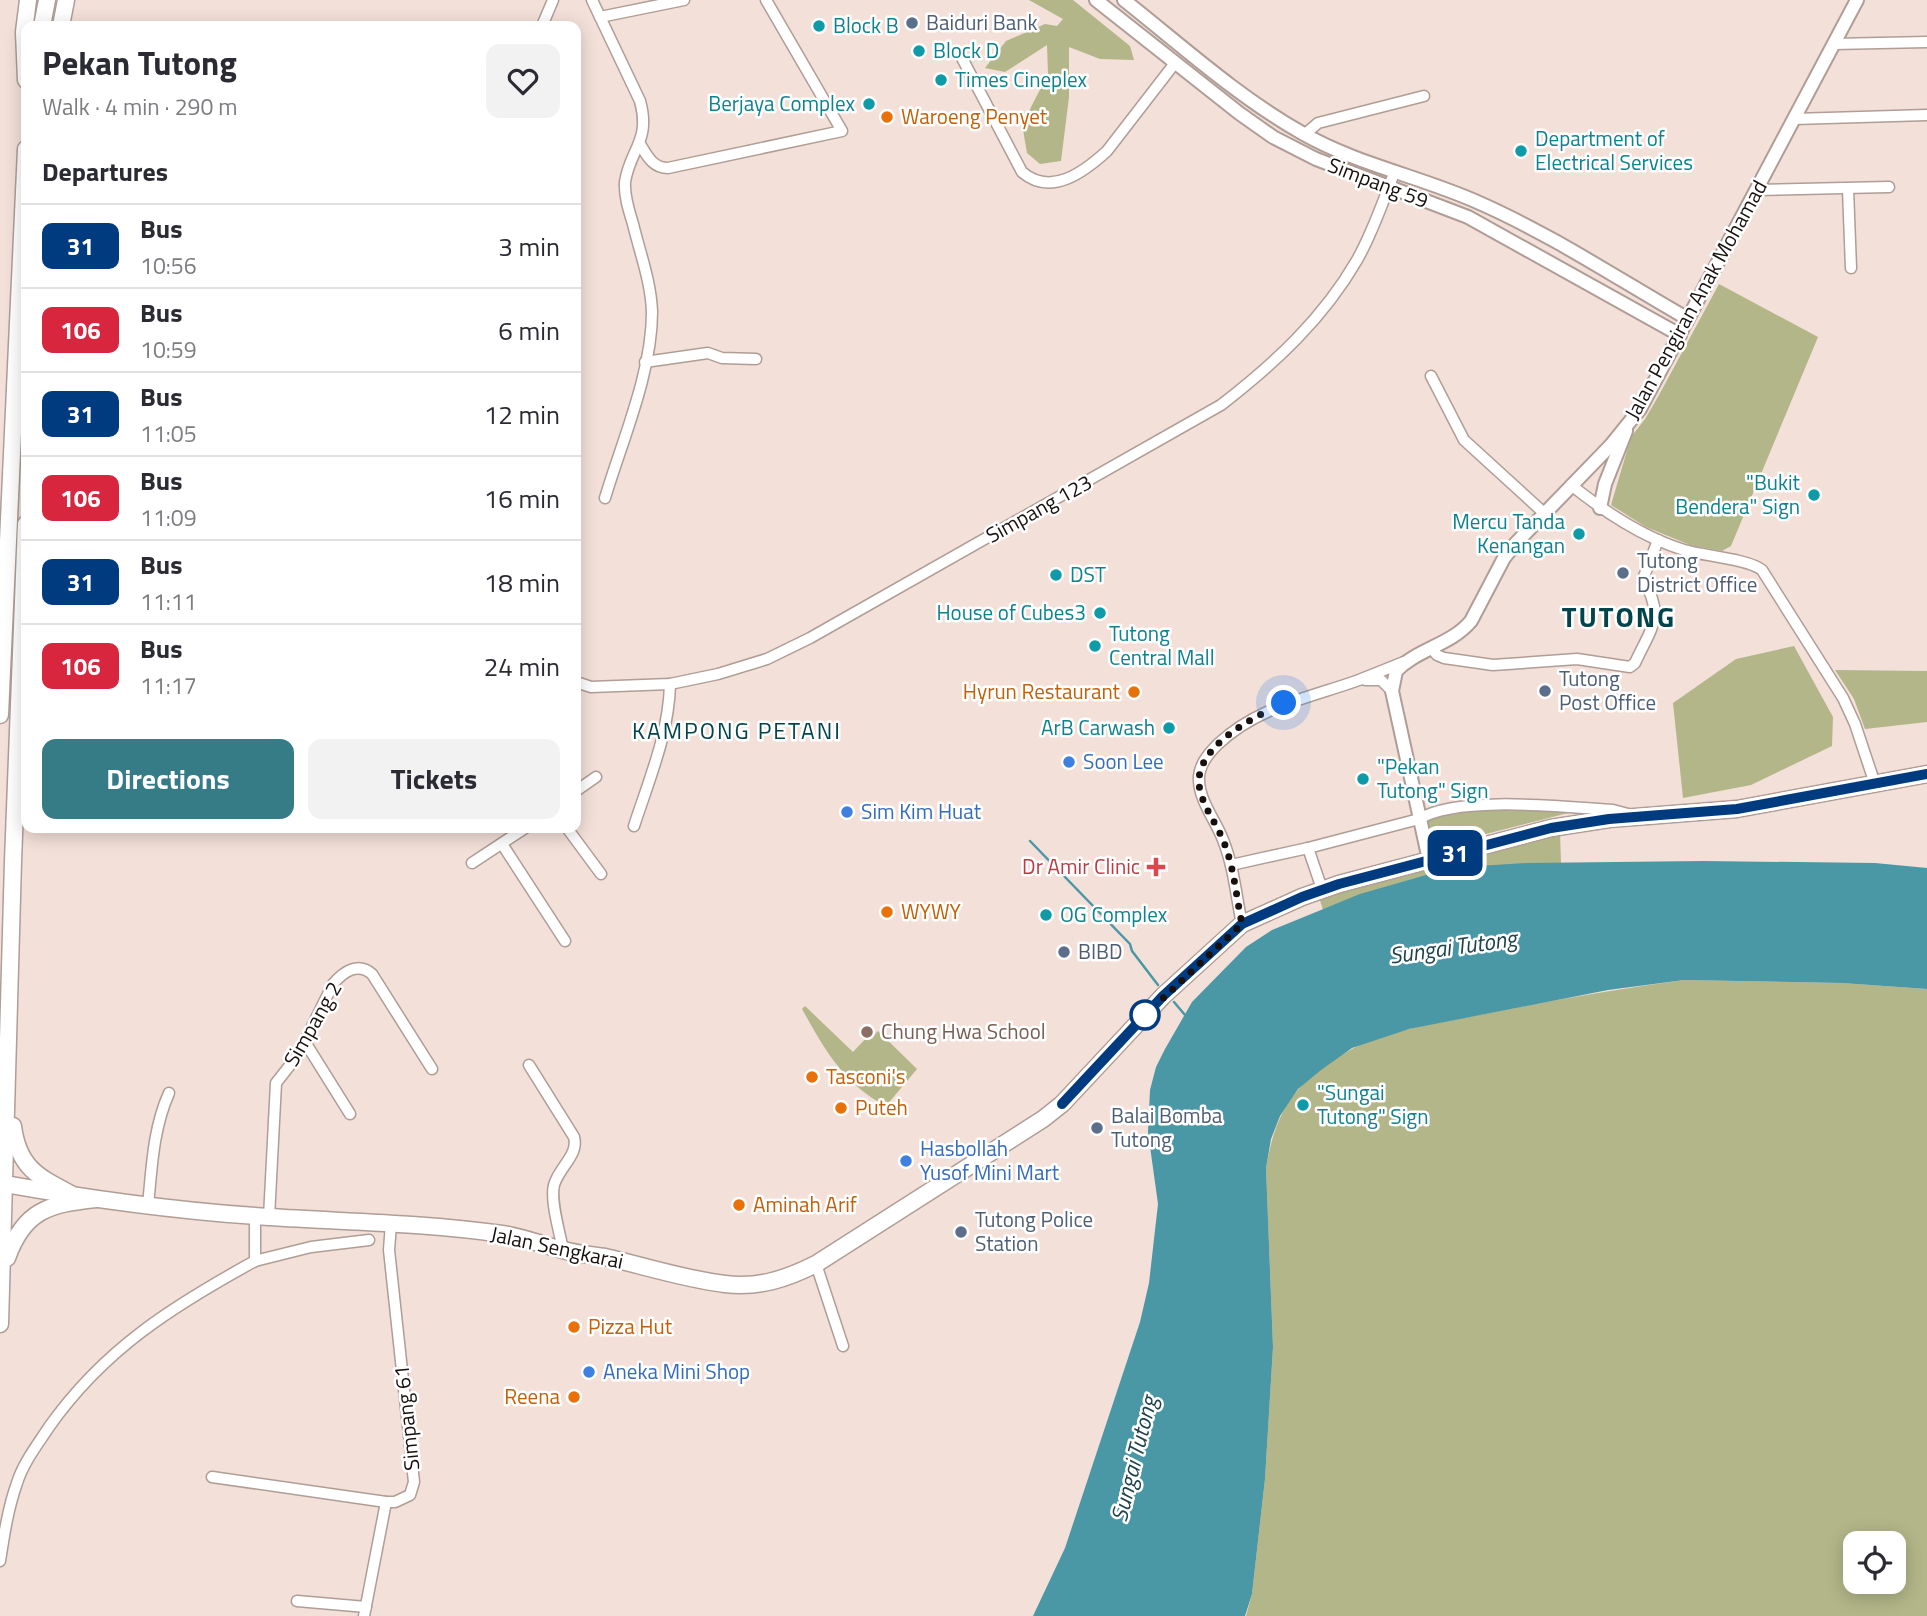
<!DOCTYPE html>
<html lang="en">
<head>
<meta charset="utf-8">
<style>
  body { margin:0; font-family:"Titillium Web",sans-serif; background:#f2f2f3; color:#2b2b33; height:100vh; display:flex; flex-direction:column; font-size:26px; white-space:nowrap }
  * { box-sizing:border-box; margin:0 }
  p { font-size:23px; color:#7c7c81 }
  .icon { flex:none; width:38px; height:38px; fill:none; stroke:currentColor; stroke-width:2; stroke-linecap:round; stroke-linejoin:round }
  .map { position:relative; flex:1; overflow:hidden }
  .sheet { position:absolute; left:21px; top:21px; width:560px; height:812px; display:flex; flex-direction:column; background:#fff; border-radius:14px; box-shadow:0 4px 18px #0003 }
  .sheet>* { flex:none }
  .badge { padding:0 14px; border-radius:10px; font-size:24px; line-height:46px }
  .fabs { position:absolute; left:1843px; top:1531px; display:grid; gap:14px }
  .fabs a { display:grid; place-items:center; width:63px; height:63px; border-radius:14px; background:#fff; box-shadow:0 4px 18px #0003; font-size:35px }
  .you { position:absolute; width:35px; height:35px; margin:-18px; border:5px solid #fff; border-radius:50%; background:#1a73e8; box-shadow:0 0 0 10px #1a73e833 }
  .map>.badge { position:absolute; translate:-50% -50%; box-shadow:0 0 0 4px #fff }
  h2 { padding:0 21px; font-size:26px; line-height:63px }
  .round { display:grid; place-items:center; flex:none; width:74px; height:74px; border-radius:14px; background:#f2f2f3 }
  .headline { display:flex; align-items:center; justify-content:space-between; height:119px; padding:0 21px }
  h1 { font-size:33px; font-weight:700; line-height:52px }
  .primary-button { display:flex; gap:14px; margin-top:auto; padding:14px 21px }
  .primary-button a { flex:1; height:80px; border-radius:14px; background:#357c87; color:#fff; font-size:28px; font-weight:700; line-height:80px; text-align:center }
  .primary-button a+a { background:#f2f2f3; color:#2b2b33 }
  ul { padding:0; list-style:none }
  li { display:flex; align-items:center; gap:21px; height:84px; padding:0 21px; border-top:2px solid #e1e1e2 }
  li div { flex:1 }
  li b { display:block; font-size:26px }
  li em { font-style:normal }
  li .badge { min-width:77px; font-weight:700; text-align:center }
  .map>svg:first-child { display:block }
</style>
</head>
<body>
<div class="map">
<svg width="1927" height="1616" viewBox="0 0 1927 1616">
  <rect width="100%" height="100%" fill="#f3e0d9"/>
  <g fill="#b2b688" fill-rule="evenodd">
    <path d="M1029 0H1073L1130 46 1134 60 1100 59 1069 47V97L1061 161 1040 164 1027 153 1023 130 1031 107 1048 74 1047 45 1005 72 985 68 1006 41 1045 24 1057 26 1063 19Z"/>
    <path d="M1719 284 1818 337 1731 546 1722 551 1690 545 1646 527 1611 505 1631 437 1645 419 1659 395Z"/>
    <path d="M1794 646 1833 717 1832 746 1751 785 1683 798 1673 703 1736 659Z"/>
    <path d="M1835 670 1927 671V722L1865 729 1854 699Z"/>
    <path d="M1507 807 1572 812 1427 849 1421 817 1447 811Z"/>
    <path d="M1560 832 1561 863C1473 863 1404 876 1323 910L1318 894Z"/>
    <path d="M1684 980 1842 983 1927 989V1616H1246L1252 1594 1265 1479 1273 1347 1266 1168C1271 1139 1278 1114 1297 1091 1310 1074 1333 1059 1352 1049 1385 1031 1432 1024 1469 1017 1541 1002 1612 990 1684 980ZM1855 1544H1894V1582H1855Z"/>
    <path d="M805 1006 853 1052 870 1034 873 1036 878 1031 917 1069 886 1106C843 1084 824 1048 802 1009Z"/>
  </g>
  <path fill="#4a97a6" d="M1703 861 1875 863 1927 868V989L1842 983 1684 980 1608 990 1409 1029 1352 1048 1321 1070 1298 1089 1280 1116 1271 1139 1266 1168 1273 1347 1265 1479 1252 1594 1245 1616H1033L1065 1548 1140 1322 1149 1283 1158 1204 1148 1132 1150 1090 1156 1067 1165 1049 1192 1002 1246 947 1272 930 1360 894 1426 875 1478 866 1528 863Z"/>
  <g fill="none" stroke-linecap="round" stroke-linejoin="round">
    <g stroke="#4a97a6" stroke-width="2.5">
      <path d="M1030 841 1130 944 1132 951 1158 985"/>
      <path d="M1174 1002 1185 1015"/>
    </g>
    <defs>
      <g id="minor">
        <path d="M592 0 640 101C651 141 630 149 625 182 624 196 629 211 633 224 640 253 651 282 652 312 652 373 622 441 605 498"/>
        <path d="M600 17 684 0"/>
        <path d="M542 26 553 0"/>
        <path d="M1833 44 1927 42"/>
        <path d="M962 58 1022 172C1051 197 1084 172 1107 151L1175 63"/>
        <path d="M1794 119 1927 115"/>
        <path d="M1304 135 1318 123 1424 96"/>
        <path d="M640 144C647 156 653 168 668 168L842 131 766 0"/>
        <path d="M1848 189 1851 268"/>
        <path d="M1757 190 1889 187"/>
        <path d="M645 362 708 353 722 358 756 359"/>
        <path d="M1431 376 1464 440 1544 513"/>
        <path d="M1571 485C1605 512 1642 537 1684 550 1704 556 1748 559 1762 570L1843 698 1855 724 1875 784"/>
        <path d="M1431 648 1437 655 1444 658 1493 665 1577 659 1630 667 1635 663C1652 626 1665 617 1643 579L1658 540"/>
        <path d="M1365 680H1381L1392 691"/>
        <path d="M576 682 591 687 670 684 718 674 767 659 810 638 1221 405C1274 364 1323 319 1357 260 1373 232 1383 201 1395 171"/>
        <path d="M576 791 596 777"/>
        <path d="M634 826C649 780 669 733 670 684"/>
        <path d="M567 828 601 874"/>
        <path d="M502 844 565 941"/>
        <path d="M1308 848 1322 889"/>
        <path d="M472 863 525 828"/>
        <path d="M1231 865 1308 848 1419 819C1458 795 1565 807 1613 810L1628 814"/>
        <path d="M1242 924C1236 896 1234 867 1223 840 1216 821 1200 802 1199 781 1198 766 1208 754 1218 744 1259 706 1309 698 1359 680 1374 674 1389 668 1404 662"/>
        <path d="M305 1042 350 1114"/>
        <path d="M529 1065 574 1137C579 1155 559 1167 554 1185 550 1201 560 1233 563 1250"/>
        <path d="M148 1205C152 1166 153 1129 169 1093"/>
        <path d="M269 1217 276 1083 298 1055 333 984C344 971 358 962 372 974L432 1069"/>
        <path d="M255 1261 311 1247 369 1240"/>
        <path d="M816 1264 843 1346"/>
        <path d="M212 1477 386 1502H395L410 1495 414 1482 389 1250 391 1224"/>
        <path d="M0 1561C4 1535 8 1508 17 1483 23 1463 38 1444 49 1427 104 1349 173 1306 255 1261V1215"/>
        <path d="M297 1601 366 1607"/>
        <path d="M364 1616 386 1502"/>
      </g>
      <g id="tertiary">
        <path d="M1096 0 1239 113 1273 137 1316 159 1468 217 1680 335"/>
        <path d="M1124 0C1181 45 1238 97 1302 133 1356 164 1418 176 1475 201 1549 233 1618 279 1688 319"/>
        <path d="M1600 508 1605 484 1626 431"/>
        <path d="M1429 860 1392 691 1396 671C1417 649 1451 645 1471 621L1504 558 1516 543 1611 445 1640 409 1857 0"/>
      </g>
      <path id="primary" d="M0 1183C89 1199 179 1211 269 1217 347 1222 425 1223 502 1234 523 1237 543 1245 563 1250 577 1254 592 1255 605 1257 645 1266 684 1279 725 1284 759 1288 786 1279 816 1264L1043 1119 1062 1104 1163 996 1242 924 1302 897 1339 884 1551 828 1609 819 1737 809 1927 774"/>
      <g id="trunk">
        <path d="M42 26 47 0"/>
        <path d="M61 26 66 0"/>
        <path d="M26 80 24 32 28 0"/>
        <path d="M0 715 26 149"/>
        <path d="M13 1126C18 1167 38 1177 71 1194"/>
        <path d="M7 1258C24 1210 49 1204 96 1199"/>
        <path d="M0 1324 13 861 26 524"/>
      </g>
    </defs>
    <use href="#minor" stroke="#af9d96" stroke-width="13"/>
    <use href="#tertiary" stroke="#af9d96" stroke-width="16"/>
    <use href="#primary" stroke="#af9d96" stroke-width="19"/>
    <use href="#trunk" stroke="#af9d96" stroke-width="19"/>
    <use href="#minor" stroke="#fff" stroke-width="10"/>
    <use href="#tertiary" stroke="#fff" stroke-width="12"/>
    <use href="#primary" stroke="#fff" stroke-width="16"/>
    <use href="#trunk" stroke="#fff" stroke-width="16"/>
  </g>
  <g fill="none" stroke-linecap="round" stroke-linejoin="round">
    <defs>
      <path id="line" d="M1062 1104 1163 996 1242 924 1302 897 1339 884 1551 828 1609 819 1737 809 1927 774"/>
    </defs>
    <use href="#line" stroke="#fff" stroke-width="16"/>
    <use href="#line" stroke="#003b80" stroke-width="10"/>
    <path stroke="#17100e" stroke-width="7" stroke-dasharray="0 12.6" d="M1145 1015 1242 924C1236 896 1234 866 1223 840 1216 823 1204 808 1200 790 1190 749 1253 717 1284 703"/>
  </g>
  <g fill="#5c6f8a" stroke="#fff" stroke-width="2.5">
    <circle cx="912" cy="23" r="7"/>
    <circle cx="1623" cy="573" r="7"/>
    <circle cx="1545" cy="691" r="7"/>
    <circle cx="1064" cy="952" r="7"/>
    <circle cx="1097" cy="1128" r="7"/>
    <circle cx="961" cy="1232" r="7"/>
  </g>
  <g fill="#0f9aa8" stroke="#fff" stroke-width="2.5">
    <circle cx="819" cy="26" r="7"/>
    <circle cx="919" cy="51" r="7"/>
    <circle cx="941" cy="80" r="7"/>
    <circle cx="869" cy="104" r="7"/>
    <circle cx="1521" cy="151" r="7"/>
    <circle cx="1814" cy="495" r="7"/>
    <circle cx="1579" cy="534" r="7"/>
    <circle cx="1056" cy="575" r="7"/>
    <circle cx="1100" cy="613" r="7"/>
    <circle cx="1095" cy="646" r="7"/>
    <circle cx="1169" cy="728" r="7"/>
    <circle cx="1363" cy="779" r="7"/>
    <circle cx="1046" cy="915" r="7"/>
    <circle cx="1303" cy="1105" r="7"/>
  </g>
  <g fill="#e8710a" stroke="#fff" stroke-width="2.5">
    <circle cx="887" cy="117" r="7"/>
    <circle cx="1134" cy="692" r="7"/>
    <circle cx="887" cy="912" r="7"/>
    <circle cx="812" cy="1077" r="7"/>
    <circle cx="841" cy="1108" r="7"/>
    <circle cx="739" cy="1205" r="7"/>
    <circle cx="574" cy="1327" r="7"/>
    <circle cx="574" cy="1397" r="7"/>
  </g>
  <g fill="#3f7fe0" stroke="#fff" stroke-width="2.5">
    <circle cx="1069" cy="762" r="7"/>
    <circle cx="847" cy="812" r="7"/>
    <circle cx="906" cy="1161" r="7"/>
    <circle cx="589" cy="1372" r="7"/>
  </g>
  <path fill="#e0444e" stroke="#fff" stroke-width="2.5" d="M1152.5 856.5h7v7h7v7h-7v7h-7v-7h-7v-7h7z"/>
  <circle fill="#fff" stroke="#003b80" stroke-width="3.5" cx="1145" cy="1015" r="14"/>
  <circle fill="#8d6e63" stroke="#fff" stroke-width="2.5" cx="867" cy="1032" r="7"/>
  <g text-anchor="middle" stroke-width="5" stroke-linejoin="round" paint-order="stroke">
    <g font-size="21" fill="#4e5e75" stroke="#fff" text-anchor="start">
      <text x="926" y="30">Baiduri Bank</text>
      <text x="1637" y="568">Tutong<tspan x="1637" dy="24">District Office</tspan></text>
      <text x="1559" y="686">Tutong<tspan x="1559" dy="24">Post Office</tspan></text>
      <text x="1078" y="959">BIBD</text>
      <text x="1111" y="1123">Balai Bomba<tspan x="1111" dy="24">Tutong</tspan></text>
      <text x="975" y="1227">Tutong Police<tspan x="975" dy="24">Station</tspan></text>
    </g>
    <g font-size="21" fill="#0d838f" stroke="#fff" text-anchor="start">
      <text x="833" y="33">Block B</text>
      <text x="933" y="58">Block D</text>
      <text x="955" y="87">Times Cineplex</text>
      <text x="855" y="111" text-anchor="end">Berjaya Complex</text>
      <text x="1535" y="146">Department of<tspan x="1535" dy="24">Electrical Services</tspan></text>
      <text x="1800" y="490" text-anchor="end">"Bukit<tspan x="1800" dy="24">Bendera" Sign</tspan></text>
      <text x="1565" y="529" text-anchor="end">Mercu Tanda<tspan x="1565" dy="24">Kenangan</tspan></text>
      <text x="1070" y="582">DST</text>
      <text x="1086" y="620" text-anchor="end">House of Cubes3</text>
      <text x="1109" y="641">Tutong<tspan x="1109" dy="24">Central Mall</tspan></text>
      <text x="1155" y="735" text-anchor="end">ArB Carwash</text>
      <text x="1377" y="774">"Pekan<tspan x="1377" dy="24">Tutong" Sign</tspan></text>
      <text x="1060" y="922">OG Complex</text>
      <text x="1317" y="1100">"Sungai<tspan x="1317" dy="24">Tutong" Sign</tspan></text>
    </g>
    <g font-size="21" fill="#c56008" stroke="#fff" text-anchor="start">
      <text x="901" y="124">Waroeng Penyet</text>
      <text x="1120" y="699" text-anchor="end">Hyrun Restaurant</text>
      <text x="901" y="919">WYWY</text>
      <text x="826" y="1084">Tasconi's</text>
      <text x="855" y="1115">Puteh</text>
      <text x="753" y="1212">Aminah Arif</text>
      <text x="588" y="1334">Pizza Hut</text>
      <text x="560" y="1404" text-anchor="end">Reena</text>
    </g>
    <g font-size="21" fill="#17100e" stroke="#fff">
      <text transform="translate(1378 183) rotate(21)" y="7">Simpang 59</text>
      <text transform="translate(1696 300) rotate(-61)" y="7">Jalan Pengiran Anak Mohamad</text>
      <text transform="translate(1039 509) rotate(-29)" y="7">Simpang 123</text>
      <text transform="translate(313 1024) rotate(-60)" y="7">Simpang 2</text>
      <text transform="translate(557 1248) rotate(12)" y="7">Jalan Sengkarai</text>
      <text transform="translate(407 1418) rotate(-96)" y="7">Simpang 61</text>
    </g>
    <g font-size="21" fill="#366cbe" stroke="#fff" text-anchor="start">
      <text x="1083" y="769">Soon Lee</text>
      <text x="861" y="819">Sim Kim Huat</text>
      <text x="920" y="1156">Hasbollah<tspan x="920" dy="24">Yusof Mini Mart</tspan></text>
      <text x="603" y="1379">Aneka Mini Shop</text>
    </g>
    <g font-size="21" fill="#be3a42" stroke="#fff" text-anchor="end">
      <text x="1140" y="874">Dr Amir Clinic</text>
    </g>
    <g font-size="21" fill="#785e54" stroke="#fff" text-anchor="start">
      <text x="881" y="1039">Chung Hwa School</text>
    </g>
    <g font-size="23" letter-spacing="2" fill="#02434c" stroke="#fff">
      <text x="737" y="739">KAMPONG PETANI</text>
    </g>
    <g font-size="23" font-style="italic" fill="#1e434a" stroke="#fff">
      <text transform="translate(1453 947) rotate(-8)" y="8">Sungai Tutong</text>
      <text transform="translate(1134 1459) rotate(-76)" y="8">Sungai Tutong</text>
    </g>
    <g font-size="28" font-weight="bold" letter-spacing="2" fill="#02434c" stroke="#fff">
      <text x="1619" y="627">TUTONG</text>
    </g>
  </g>
</svg>
<div class="fabs">
<a><svg class="icon" aria-label="locate" viewBox="0 0 24 24"><circle cx="12" cy="12" r="6"/><path d="M12 2v4M12 18v4M2 12h4M18 12h4"/></svg></a>
</div>
<div class="you" style="left:1284px;top:703px"></div>
<b class="badge" style="left:1455px;top:853px;background:#003b80;color:#fff">31</b>
<section class="sheet">
<div class="headline"><div><h1>Pekan Tutong</h1><p>Walk · 4 min · 290 m</p></div><a class="round"><svg class="icon" aria-label="heart" viewBox="0 0 24 24"><path d="M12 20l-8-8c-3-5 5-10 8-4 3-6 11-1 8 4z"/></svg></a></div>
<h2>Departures</h2>
<ul>
<li><span class="badge" style="background:#003b80;color:#fff">31</span><div><b>Bus</b><p>10:56</p></div><em>3 min</em></li>
<li><span class="badge" style="background:#d7263d;color:#fff">106</span><div><b>Bus</b><p>10:59</p></div><em>6 min</em></li>
<li><span class="badge" style="background:#003b80;color:#fff">31</span><div><b>Bus</b><p>11:05</p></div><em>12 min</em></li>
<li><span class="badge" style="background:#d7263d;color:#fff">106</span><div><b>Bus</b><p>11:09</p></div><em>16 min</em></li>
<li><span class="badge" style="background:#003b80;color:#fff">31</span><div><b>Bus</b><p>11:11</p></div><em>18 min</em></li>
<li><span class="badge" style="background:#d7263d;color:#fff">106</span><div><b>Bus</b><p>11:17</p></div><em>24 min</em></li>
</ul>
<div class="primary-button"><a>Directions</a><a>Tickets</a></div>
</section>
</div>
</body>
</html>
